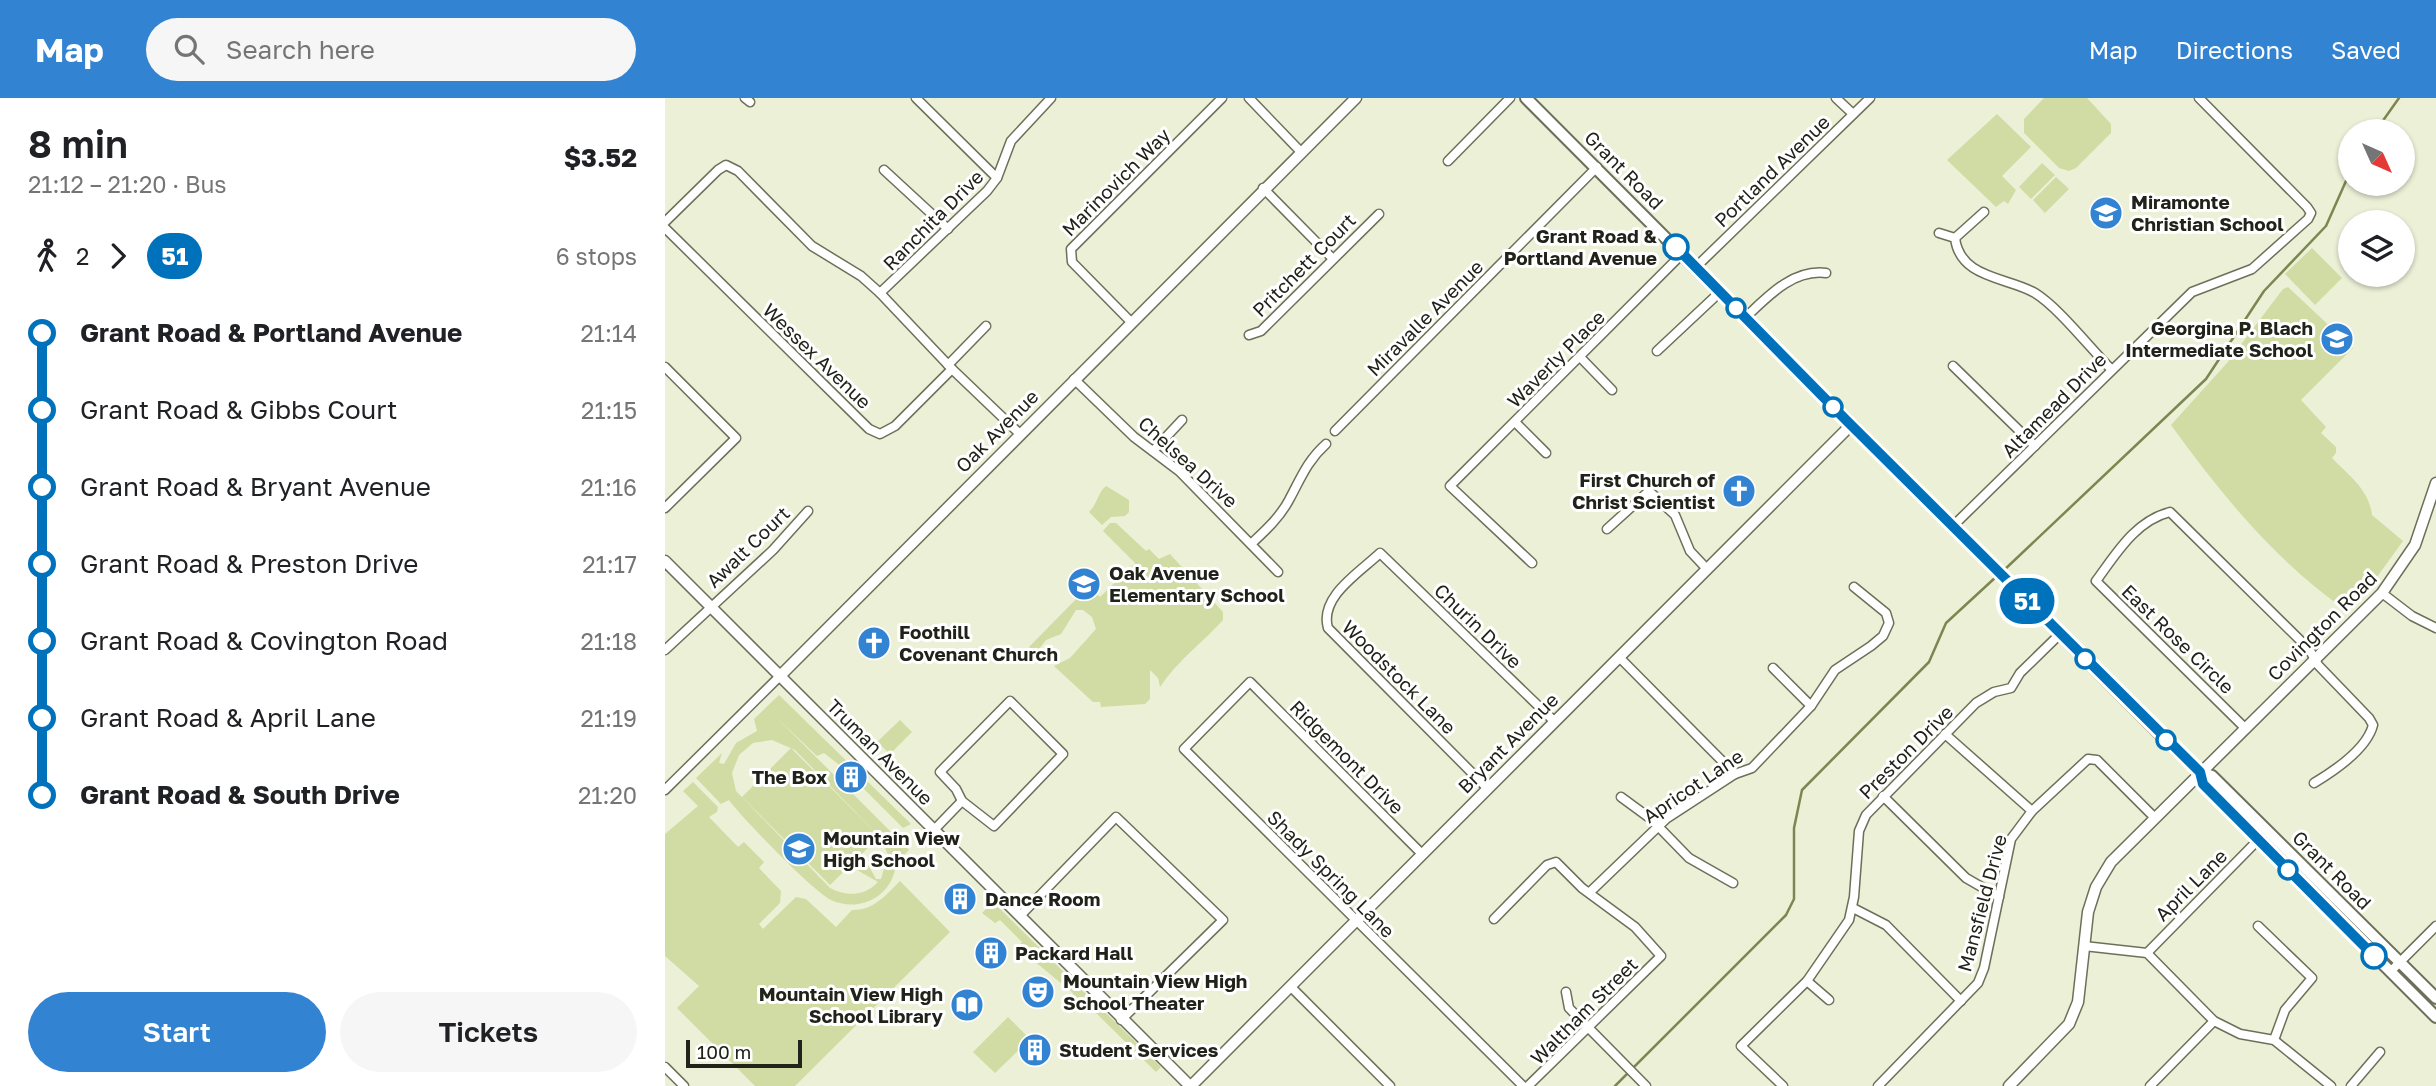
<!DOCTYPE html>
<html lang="en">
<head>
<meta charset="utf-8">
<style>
  body { margin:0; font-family:"Golos Text",sans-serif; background:#f6f6f6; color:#202124; height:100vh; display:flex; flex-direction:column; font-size:26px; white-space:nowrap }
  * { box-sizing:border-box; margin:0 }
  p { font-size:23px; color:#757577 }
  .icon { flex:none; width:38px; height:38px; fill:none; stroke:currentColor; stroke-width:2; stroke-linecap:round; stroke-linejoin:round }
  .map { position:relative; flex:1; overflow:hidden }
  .panel { display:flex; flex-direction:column; background:#fff; width:665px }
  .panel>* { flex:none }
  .badge { padding:0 14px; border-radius:23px; font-size:24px; line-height:46px }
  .needle { width:46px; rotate:135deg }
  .tools { position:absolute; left:1673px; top:21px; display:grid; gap:14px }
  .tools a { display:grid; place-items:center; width:77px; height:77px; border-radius:50%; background:#fff; box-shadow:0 2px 5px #0004; font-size:35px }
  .scale { position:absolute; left:21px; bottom:18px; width:116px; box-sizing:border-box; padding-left:7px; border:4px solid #212219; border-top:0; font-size:19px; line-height:24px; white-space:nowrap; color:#212219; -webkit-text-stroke:5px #fff; paint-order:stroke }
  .map>.badge { position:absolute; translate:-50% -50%; box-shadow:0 0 0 4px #fff }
  .legs { display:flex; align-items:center; gap:10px; height:77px; padding:0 28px; font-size:23px }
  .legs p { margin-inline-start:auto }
  .summary { display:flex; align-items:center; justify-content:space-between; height:119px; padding:0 28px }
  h1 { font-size:38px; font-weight:600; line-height:52px }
  .button { display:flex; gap:14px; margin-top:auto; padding:14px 28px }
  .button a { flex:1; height:80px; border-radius:42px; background:#3283d2; color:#fff; font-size:28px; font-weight:600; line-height:80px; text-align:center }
  .button a+a { background:#f6f6f6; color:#202124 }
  ul { padding:0 28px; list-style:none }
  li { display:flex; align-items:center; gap:24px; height:77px; font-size:26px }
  li i { display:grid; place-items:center; width:10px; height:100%; margin:0 9px; background:currentColor }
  li i::after { content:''; width:18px; height:18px; margin:-9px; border:5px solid; border-radius:50%; background:#fff }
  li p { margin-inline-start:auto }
  li:first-child i { background:linear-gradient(#0000 50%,currentColor 0) }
  li:last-child i { background:linear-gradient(currentColor 50%,#0000 0) }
  header { display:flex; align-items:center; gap:42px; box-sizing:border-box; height:98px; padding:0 35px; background:#3283d2; color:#fff }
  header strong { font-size:33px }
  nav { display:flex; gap:38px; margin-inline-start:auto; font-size:24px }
  .search { width:490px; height:63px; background:#f6f6f6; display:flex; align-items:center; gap:18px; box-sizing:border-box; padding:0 24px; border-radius:38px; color:#757577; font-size:26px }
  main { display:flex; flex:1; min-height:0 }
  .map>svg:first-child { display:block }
</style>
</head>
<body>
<header>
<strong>Map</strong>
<div class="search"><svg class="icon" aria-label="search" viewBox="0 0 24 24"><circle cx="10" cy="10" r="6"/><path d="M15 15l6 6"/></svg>Search here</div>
<nav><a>Map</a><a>Directions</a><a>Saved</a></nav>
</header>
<main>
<section class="panel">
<div class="summary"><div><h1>8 min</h1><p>21:12 – 21:20 · Bus</p></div><b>$3.52</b></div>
<div class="legs"><svg class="icon" aria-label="walk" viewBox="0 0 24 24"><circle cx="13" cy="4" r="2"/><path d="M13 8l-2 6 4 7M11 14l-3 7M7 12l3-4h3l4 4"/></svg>2<svg class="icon" aria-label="forward" viewBox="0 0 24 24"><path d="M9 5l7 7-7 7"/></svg><b class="badge" style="background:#0072bc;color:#fff">51</b><p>6 stops</p></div>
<ul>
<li><i style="color:#0072bc"></i><b>Grant Road &amp; Portland Avenue</b><p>21:14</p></li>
<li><i style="color:#0072bc"></i><span>Grant Road &amp; Gibbs Court</span><p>21:15</p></li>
<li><i style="color:#0072bc"></i><span>Grant Road &amp; Bryant Avenue</span><p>21:16</p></li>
<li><i style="color:#0072bc"></i><span>Grant Road &amp; Preston Drive</span><p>21:17</p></li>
<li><i style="color:#0072bc"></i><span>Grant Road &amp; Covington Road</span><p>21:18</p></li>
<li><i style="color:#0072bc"></i><span>Grant Road &amp; April Lane</span><p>21:19</p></li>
<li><i style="color:#0072bc"></i><b>Grant Road &amp; South Drive</b><p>21:20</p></li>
</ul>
<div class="button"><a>Start</a><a>Tickets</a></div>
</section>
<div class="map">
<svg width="1771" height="988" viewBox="0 0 1771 988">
  <rect width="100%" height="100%" fill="#ebf0d7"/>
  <g fill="#d1dba4" fill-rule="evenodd">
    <path d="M1379 0H1422L1446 26V35L1411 70 1404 73 1394 70 1359 35V21Z"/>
    <path d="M1332 16 1366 49 1337 78 1351 92 1343 106 1339 103 1331 109 1282 62Z"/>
    <path d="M1377 65 1390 77 1366 101 1354 89Z"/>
    <path d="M1391 79 1404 91 1380 115 1368 102Z"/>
    <path d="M1647 150 1677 180 1650 207 1620 176Z"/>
    <path d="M1623 189 1688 250 1636 302 1661 329 1656 335 1671 349V355L1667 360C1684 378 1704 391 1707 417L1738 443 1701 494 1681 512C1610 463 1556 396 1506 327L1562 265 1618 191Z"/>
    <path d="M441 388 464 402V414L460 418 446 419 437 427 424 414C433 405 432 396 441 388Z"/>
    <path d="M445 425H451L481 453 484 451 494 461 505 456 558 514V522C537 545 511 564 495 589L493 580 485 572V601L480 606 436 609 435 604H428L389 568 405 560 431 531 427 519 418 512H411L396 536 381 542 371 555 364 549 423 489 435 499 470 465 438 433Z"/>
    <path d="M114 597 246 726 238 730 191 683 193 681 180 667 177 669 159 655 152 658 112 620 244 752 237 759 232 755C232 772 227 788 213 798 199 808 181 809 166 802 148 793 77 720 64 702L56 706 31 680 57 655 54 665 59 666 71 645 92 633 89 621ZM107 642 130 652 214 738 126 650 77 699 165 787 215 738 223 757 216 781H211L201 763 192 772 213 784C200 798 182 799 165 790L71 693 67 675 74 657 88 645Z"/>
    <path d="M235 622 247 634 225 656 212 644Z"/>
    <path d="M28 684 53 709 52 714 44 719 73 749 79 744 99 764 94 770 116 793 115 805 94 826 98 831 131 799 141 801 171 829 187 812C208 813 221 797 235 783L285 834 130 988H90L12 910 34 888 0 858V736L33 708 18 693Z"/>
    <path d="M328 804 424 899 409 915 402 907 408 895 352 849 357 844 335 822 330 825 317 815Z"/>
    <path d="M434 908 496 969 491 974 429 913Z"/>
    <path d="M343 919 365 941 330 975 308 954Z"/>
  </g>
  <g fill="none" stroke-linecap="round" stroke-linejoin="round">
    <g stroke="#7d8650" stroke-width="2.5">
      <path d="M1714 33 1717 24 1734 0"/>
      <path d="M1337 474 1541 281 1599 193 1661 128 1685 74"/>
      <path d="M950 988 1121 817 1129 801V730L1137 692 1264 564 1281 525 1332 478"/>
    </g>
    <defs>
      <g id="minor">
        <path d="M80 0 85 4"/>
        <path d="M251 0 332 80"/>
        <path d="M584 0 636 54"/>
        <path d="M1171 0 1188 16"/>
        <path d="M783 63 845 0"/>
        <path d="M219 72 283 131"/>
        <path d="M598 90 668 161"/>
        <path d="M0 124 53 72 61 67 73 73 147 148 196 178 215 195 287 271 355 336"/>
        <path d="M0 130 204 331 215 336 230 328 287 271"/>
        <path d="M1274 135 1290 140C1295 181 1343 179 1370 195 1393 209 1425 250 1446 271"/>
        <path d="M1290 140 1319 114"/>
        <path d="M1031 169 1205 0"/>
        <path d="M215 195 322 93 332 80 346 43 386 0"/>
        <path d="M1080 220C1103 198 1128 171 1161 175"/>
        <path d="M466 224 407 164 406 151 557 0"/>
        <path d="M584 237 596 233 714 116"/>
        <path d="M992 253 1055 194"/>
        <path d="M916 260 947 292"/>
        <path d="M283 267 321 228"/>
        <path d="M1288 268 1370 348"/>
        <path d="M0 269 71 340 0 410"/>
        <path d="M409 281 469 339 514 373 613 474"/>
        <path d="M850 324 881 355"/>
        <path d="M670 333 932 69"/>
        <path d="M488 353 517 322"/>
        <path d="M1289 427 1527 194 1587 171 1643 121 1646 115 1642 109 1534 0"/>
        <path d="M942 431 984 393 1010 417 1025 453 1041 470"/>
        <path d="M587 445C601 432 615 419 624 402 636 380 642 363 661 346"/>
        <path d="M867 465 785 388 1018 155"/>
        <path d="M1717 495 1747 518 1771 530"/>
        <path d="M0 552 108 452 143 413"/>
        <path d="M954 559 1070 676"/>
        <path d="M1108 570 1146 608"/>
        <path d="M345 603 398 656 329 728 297 703 291 691 275 674Z"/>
        <path d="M1580 630 1431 483C1451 456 1470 423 1505 414L1644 551 1653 567 1704 620 1708 627C1702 651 1669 673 1649 685"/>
        <path d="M1280 636 1367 713"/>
        <path d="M823 691 663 530C654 499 694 475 715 455L889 623"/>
        <path d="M0 692 115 578"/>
        <path d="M1218 698 1301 780 1334 799"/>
        <path d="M956 699 986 721 1024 760 1068 785"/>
        <path d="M269 732 297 703"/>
        <path d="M757 756 585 584 519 651 858 988"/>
        <path d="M925 794 1001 721 1070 676 1087 670 1146 608 1170 572 1206 548 1218 538 1224 525 1221 515 1189 489"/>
        <path d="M1188 810 1221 827 1296 903"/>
        <path d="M355 818 451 719 558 822 456 922"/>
        <path d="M829 821 882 767 891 764 917 790 970 829 996 858 863 988"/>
        <path d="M1593 828 1647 880 1620 912 1609 942"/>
        <path d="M1419 848 1482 855 1549 923 1575 936 1609 942 1666 988"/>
        <path d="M1482 855 1593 742"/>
        <path d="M1725 874 1771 828"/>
        <path d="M1142 883 1164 902"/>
        <path d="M626 889 725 988"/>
        <path d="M901 894 904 910 981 988"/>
        <path d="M0 969 19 988"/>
        <path d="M1118 988 1076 948 1142 883 1184 822 1189 799 1194 733 1201 717 1311 605 1329 594 1346 590 1355 575 1395 536"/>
        <path d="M1213 988 1313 885 1319 870 1346 741 1367 713 1423 661 1432 662 1489 719"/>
        <path d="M1485 988 1549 923"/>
        <path d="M1686 988 1715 954"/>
      </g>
      <g id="tertiary">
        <path d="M0 463 525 988"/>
        <path d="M115 578 691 0"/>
        <path d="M526 988 1186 327"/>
        <path d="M1344 988 1404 926 1413 904 1423 814 1431 789 1446 764 1717 495 1750 447 1771 385"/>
      </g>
      <g id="secondary">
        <path d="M861 0 1498 639 1535 674 1547 678 1771 900"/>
        <path d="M1535 674 1538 686 1771 919"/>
      </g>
    </defs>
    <use href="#minor" stroke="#6c705a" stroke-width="11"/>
    <use href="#tertiary" stroke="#6c705a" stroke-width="13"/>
    <use href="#secondary" stroke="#6c705a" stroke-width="14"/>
    <use href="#minor" stroke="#fff" stroke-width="8"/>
    <use href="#tertiary" stroke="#fff" stroke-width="10"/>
    <use href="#secondary" stroke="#fff" stroke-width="10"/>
  </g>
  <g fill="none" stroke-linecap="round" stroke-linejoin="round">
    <defs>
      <path id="line-1" d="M1011 149 1181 322 1535 674 1538 686 1709 858"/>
    </defs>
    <use href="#line-1" stroke="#fff" stroke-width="16"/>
    <use href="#line-1" stroke="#0072bc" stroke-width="10"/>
  </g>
  <defs>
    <symbol id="school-disc" viewBox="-11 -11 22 22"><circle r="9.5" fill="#3283d2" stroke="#fff"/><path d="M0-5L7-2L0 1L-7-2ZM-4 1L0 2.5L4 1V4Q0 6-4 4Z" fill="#fff"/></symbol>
    <symbol id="church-disc" viewBox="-11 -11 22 22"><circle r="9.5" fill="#3283d2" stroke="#fff"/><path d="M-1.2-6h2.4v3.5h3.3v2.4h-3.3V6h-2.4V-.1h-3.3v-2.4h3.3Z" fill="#fff"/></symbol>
    <symbol id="building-disc" viewBox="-11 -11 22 22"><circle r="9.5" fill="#3283d2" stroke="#fff"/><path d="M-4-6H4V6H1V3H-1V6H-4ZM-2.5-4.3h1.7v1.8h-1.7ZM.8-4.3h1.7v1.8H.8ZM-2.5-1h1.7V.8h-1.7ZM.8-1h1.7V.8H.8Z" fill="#fff"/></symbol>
    <symbol id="theatre-disc" viewBox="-11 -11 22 22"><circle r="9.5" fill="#3283d2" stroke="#fff"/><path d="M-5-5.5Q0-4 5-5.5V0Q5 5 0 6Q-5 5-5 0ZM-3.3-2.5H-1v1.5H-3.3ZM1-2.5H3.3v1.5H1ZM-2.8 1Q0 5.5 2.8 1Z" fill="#fff"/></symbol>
    <symbol id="library-disc" viewBox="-11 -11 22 22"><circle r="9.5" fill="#3283d2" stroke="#fff"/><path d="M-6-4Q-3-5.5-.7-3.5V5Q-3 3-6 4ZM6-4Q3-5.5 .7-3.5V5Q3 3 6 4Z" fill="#fff"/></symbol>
  </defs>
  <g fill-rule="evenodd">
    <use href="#school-disc" x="1422" y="96" width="38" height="38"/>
    <use href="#school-disc" x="1653" y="222" width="38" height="38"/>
    <use href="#church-disc" x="1055" y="374" width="38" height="38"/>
    <use href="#school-disc" x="400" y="467" width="38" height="38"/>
    <use href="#church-disc" x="190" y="526" width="38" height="38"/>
    <use href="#building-disc" x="167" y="660" width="38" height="38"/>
    <use href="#school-disc" x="115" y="732" width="38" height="38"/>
    <use href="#building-disc" x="276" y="782" width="38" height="38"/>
    <use href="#building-disc" x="307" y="836" width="38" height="38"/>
    <use href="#theatre-disc" x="354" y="875" width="38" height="38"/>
    <use href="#library-disc" x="283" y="888" width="38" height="38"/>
    <use href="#building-disc" x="351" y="933" width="38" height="38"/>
  </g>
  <g fill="#fff" stroke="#0072bc" stroke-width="3.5">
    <circle cx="1011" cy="149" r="12"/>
    <circle cx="1071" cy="210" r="9"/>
    <circle cx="1168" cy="309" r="9"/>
    <circle cx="1420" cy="561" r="9"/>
    <circle cx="1501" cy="642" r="9"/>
    <circle cx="1623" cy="772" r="9"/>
    <circle cx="1709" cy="858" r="12"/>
  </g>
  <g text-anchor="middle" stroke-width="6" stroke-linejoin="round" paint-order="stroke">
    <g font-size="19" fill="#212219" stroke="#fff">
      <text transform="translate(959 72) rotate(45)" y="7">Grant Road</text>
      <text transform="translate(1107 73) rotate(-44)" y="7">Portland Avenue</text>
      <text transform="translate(451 84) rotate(-45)" y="7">Marinovich Way</text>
      <text transform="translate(268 122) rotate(-45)" y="7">Ranchita Drive</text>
      <text transform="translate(639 167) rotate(-45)" y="7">Pritchett Court</text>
      <text transform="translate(760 220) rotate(-45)" y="7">Miravalle Avenue</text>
      <text transform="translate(152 258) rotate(44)" y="7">Wessex Avenue</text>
      <text transform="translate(891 261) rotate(-45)" y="7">Waverly Place</text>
      <text transform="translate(1389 307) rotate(-45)" y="7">Altamead Drive</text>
      <text transform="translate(332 333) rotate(-45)" y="7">Oak Avenue</text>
      <text transform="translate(523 364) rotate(42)" y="7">Chelsea Drive</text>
      <text transform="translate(83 449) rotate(-44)" y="7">Awalt Court</text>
      <text transform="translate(813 528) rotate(44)" y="7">Churin Drive</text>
      <text transform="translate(1657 528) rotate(-45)" y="7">Covington Road</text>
      <text transform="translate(1513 541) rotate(44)" y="7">East Rose Circle</text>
      <text transform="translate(734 579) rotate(45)" y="7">Woodstock Lane</text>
      <text transform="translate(843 645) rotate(-45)" y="7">Bryant Avenue</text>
      <text transform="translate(215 654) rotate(45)" y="7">Truman Avenue</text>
      <text transform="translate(1241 654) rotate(-45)" y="7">Preston Drive</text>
      <text transform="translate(682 659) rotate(45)" y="7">Ridgemont Drive</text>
      <text transform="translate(1028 688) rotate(-34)" y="7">Apricot Lane</text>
      <text transform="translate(1667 772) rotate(45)" y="7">Grant Road</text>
      <text transform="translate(666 776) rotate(45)" y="7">Shady Spring Lane</text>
      <text transform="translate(1526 787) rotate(-45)" y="7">April Lane</text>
      <text transform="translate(1317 805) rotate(-75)" y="7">Mansfield Drive</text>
      <text transform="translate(919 913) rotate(-45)" y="7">Waltham Street</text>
    </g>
    <g font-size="19" font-weight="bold" fill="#212219" stroke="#fff" text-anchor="start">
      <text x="1466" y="111">Miramonte<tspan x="1466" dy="22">Christian School</tspan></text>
      <text x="1648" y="237" text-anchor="end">Georgina P. Blach<tspan x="1648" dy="22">Intermediate School</tspan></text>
      <text x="1050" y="389" text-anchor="end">First Church of<tspan x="1050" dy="22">Christ Scientist</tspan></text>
      <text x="444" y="482">Oak Avenue<tspan x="444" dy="22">Elementary School</tspan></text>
      <text x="234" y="541">Foothill<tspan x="234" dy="22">Covenant Church</tspan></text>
      <text x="162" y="686" text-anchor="end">The Box</text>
      <text x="158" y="747">Mountain View<tspan x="158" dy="22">High School</tspan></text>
      <text x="320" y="808">Dance Room</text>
      <text x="350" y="862">Packard Hall</text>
      <text x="398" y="890">Mountain View High<tspan x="398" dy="22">School Theater</tspan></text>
      <text x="278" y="903" text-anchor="end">Mountain View High<tspan x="278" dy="22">School Library</tspan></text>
      <text x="394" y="959">Student Services</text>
    </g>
    <g font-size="19" font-weight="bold" fill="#212219" stroke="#fff" text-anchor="end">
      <text x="992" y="145">Grant Road &amp;<tspan x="992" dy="22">Portland Avenue</tspan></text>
    </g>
  </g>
</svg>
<div class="tools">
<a><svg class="needle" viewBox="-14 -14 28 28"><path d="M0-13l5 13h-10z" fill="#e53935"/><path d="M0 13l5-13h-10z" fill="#757577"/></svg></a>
<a><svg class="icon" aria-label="layers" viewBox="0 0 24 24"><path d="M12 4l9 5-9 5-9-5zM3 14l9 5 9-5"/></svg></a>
</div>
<div class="scale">100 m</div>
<b class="badge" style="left:1362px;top:503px;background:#0072bc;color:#fff">51</b>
</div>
</main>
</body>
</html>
